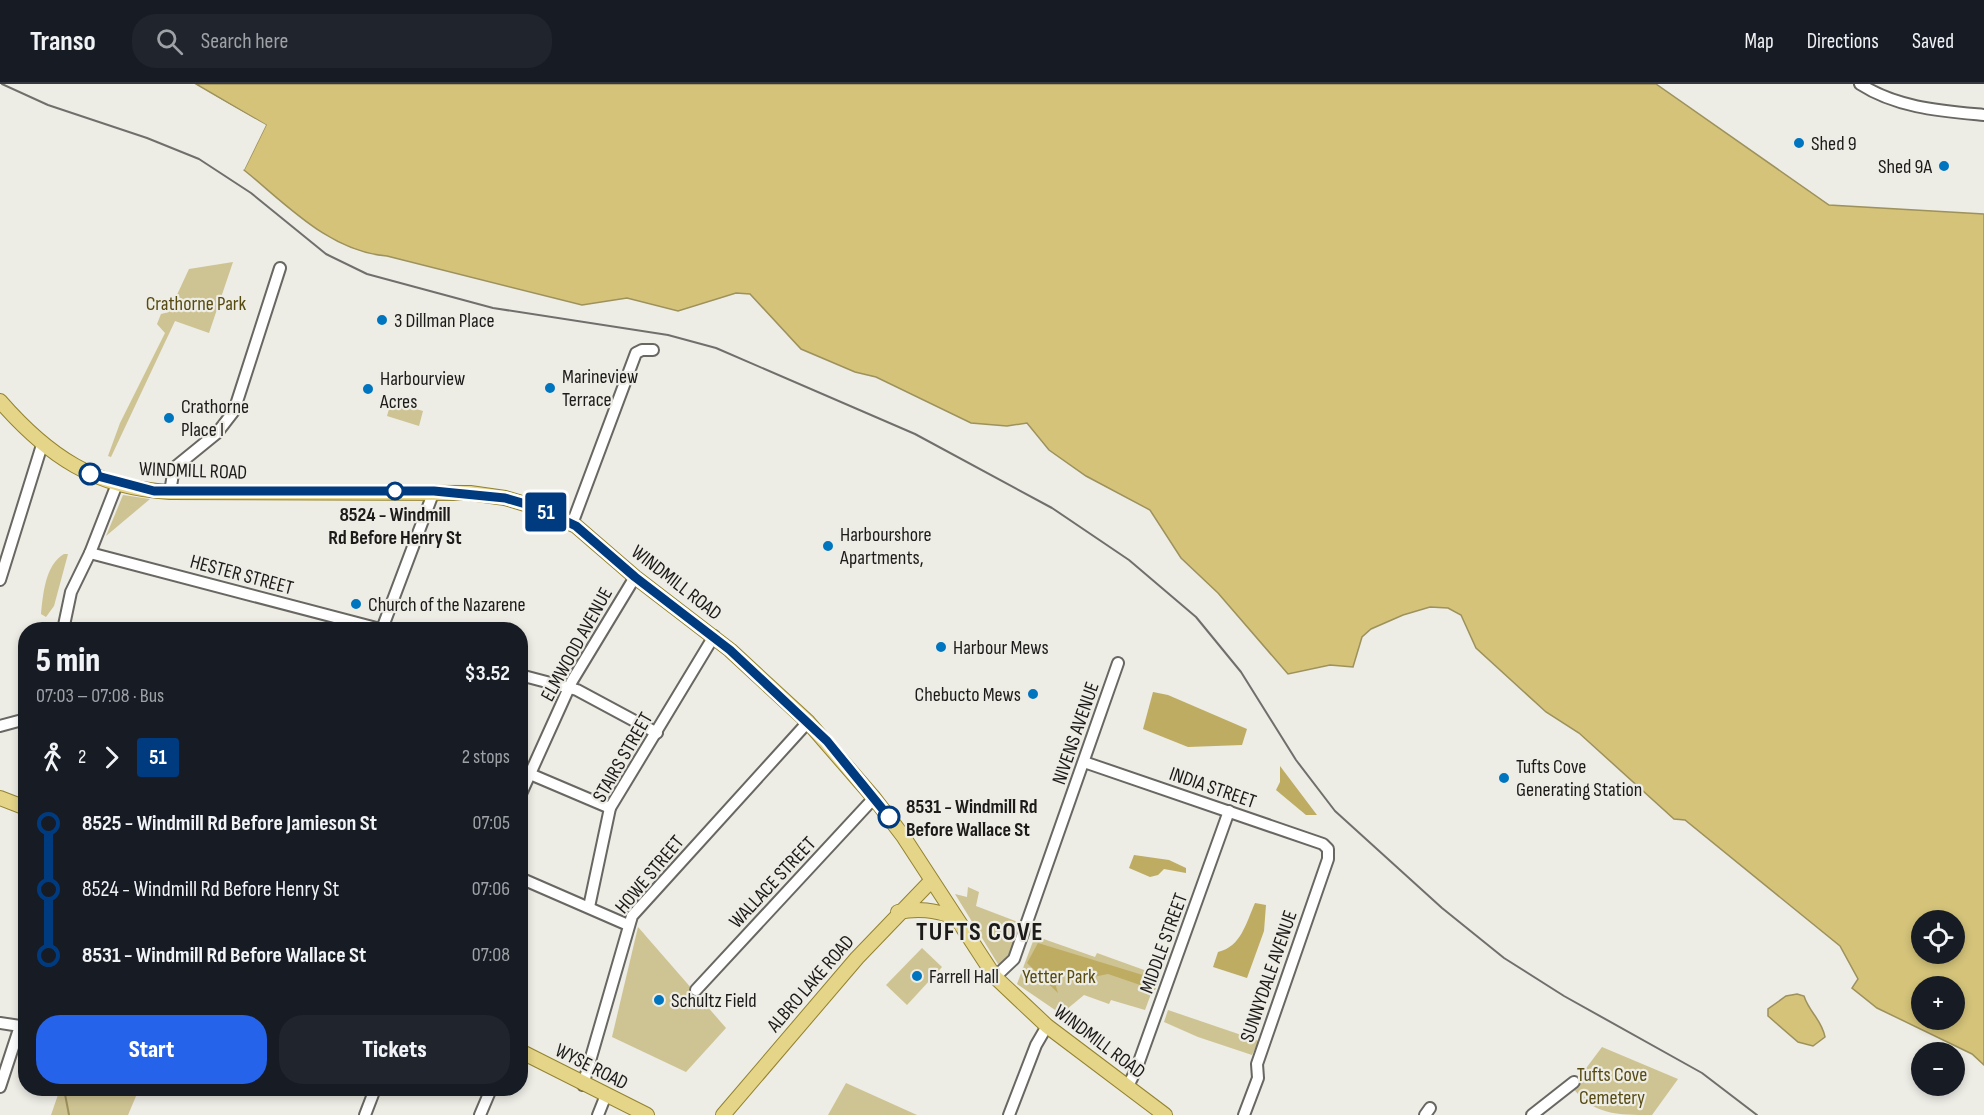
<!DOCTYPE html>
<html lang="en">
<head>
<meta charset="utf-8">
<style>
  body { margin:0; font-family:"Sofia Sans Condensed",sans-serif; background:#20242c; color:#f1f3f6; height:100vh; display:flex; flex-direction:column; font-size:22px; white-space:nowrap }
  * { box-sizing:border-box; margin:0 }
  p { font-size:20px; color:#9ea1a6 }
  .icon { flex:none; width:33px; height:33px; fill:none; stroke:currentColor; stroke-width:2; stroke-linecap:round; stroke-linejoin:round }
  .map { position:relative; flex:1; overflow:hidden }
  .drawer { position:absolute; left:18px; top:538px; width:510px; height:474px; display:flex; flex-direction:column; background:#171b24; border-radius:24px; box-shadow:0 3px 9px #0003 }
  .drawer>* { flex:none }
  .badge { padding:0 12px; border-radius:4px; font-size:21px; line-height:39px }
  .controls { position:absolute; left:1911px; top:826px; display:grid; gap:12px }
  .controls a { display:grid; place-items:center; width:54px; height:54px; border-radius:50%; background:#171b24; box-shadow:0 3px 9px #0003; font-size:30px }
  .map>.badge { position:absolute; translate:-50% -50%; box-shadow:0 0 0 3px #fff }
  .legs { display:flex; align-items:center; gap:9px; height:66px; padding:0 18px; font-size:20px }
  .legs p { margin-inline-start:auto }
  .summary { display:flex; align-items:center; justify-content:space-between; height:102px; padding:0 18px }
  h1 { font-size:33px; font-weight:800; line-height:45px }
  .cta { display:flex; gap:12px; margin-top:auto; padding:12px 18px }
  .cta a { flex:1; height:69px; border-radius:24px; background:#2563eb; color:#fff; font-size:24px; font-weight:800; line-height:69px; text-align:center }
  .cta a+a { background:#20242c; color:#f1f3f6 }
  ul { padding:0 18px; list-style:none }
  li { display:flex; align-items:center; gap:21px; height:66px; font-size:22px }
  li i { display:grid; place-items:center; width:9px; height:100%; margin:0 8px; background:currentColor }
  li i::after { content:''; width:15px; height:15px; margin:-8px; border:4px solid; border-radius:50%; background:#171b24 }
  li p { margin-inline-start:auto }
  li:first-child i { background:linear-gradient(#0000 50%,currentColor 0) }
  li:last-child i { background:linear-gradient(currentColor 50%,#0000 0) }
  header { display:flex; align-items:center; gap:36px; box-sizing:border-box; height:84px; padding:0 30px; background:#171b24; border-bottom:2px solid #363941 }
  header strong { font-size:28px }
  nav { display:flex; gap:33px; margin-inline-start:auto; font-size:21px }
  .search { width:420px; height:54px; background:#20242c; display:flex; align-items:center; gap:15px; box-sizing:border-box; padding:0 21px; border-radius:24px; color:#9ea1a6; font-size:22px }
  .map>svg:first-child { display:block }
</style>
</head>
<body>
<header>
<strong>Transo</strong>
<div class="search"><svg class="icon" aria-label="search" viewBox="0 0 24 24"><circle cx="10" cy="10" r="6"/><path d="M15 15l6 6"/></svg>Search here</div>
<nav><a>Map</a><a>Directions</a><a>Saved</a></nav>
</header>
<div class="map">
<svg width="1984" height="1031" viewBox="0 0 1984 1031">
  <rect width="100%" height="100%" fill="#edece5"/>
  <g fill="#cec392">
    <path d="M233 178 209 249 175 237 111 373 108 372 120 339 165 249 157 240 161 230 169 228 189 185Z"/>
    <path d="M391 318 423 327 419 342 387 332Z"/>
    <path d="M123 411 150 415 106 452Z"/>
    <path d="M64 470H68L54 522 46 533 41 530C43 511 45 481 64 470Z"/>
    <path d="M968 803 979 808 976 822 1023 840 1012 872 1003 881 998 880 955 810 967 813Z"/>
    <path d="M638 843 726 944 686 988 612 953Z"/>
    <path d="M1035 852 1095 873 1097 869 1158 891 1145 926 1111 916 1109 920 1084 911 1061 930 1017 900Z"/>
    <path d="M922 864 942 883 907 921 886 901Z"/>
    <path d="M1168 926 1259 957 1252 971 1198 953 1164 938Z"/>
    <path d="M1602 963 1678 995 1652 1031C1616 1031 1594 1031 1572 1003Z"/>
    <path d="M846 999 917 1031H828Z"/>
    <path d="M60 1005H139L128 1031H51Z"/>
  </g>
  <g fill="#bdac62">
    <path d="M1153 608 1168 611 1247 645 1242 661 1188 663 1143 645Z"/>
    <path d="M1280 682 1317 731H1306L1276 706 1280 698Z"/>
    <path d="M1134 771 1169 776 1186 784V789L1164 785 1158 791 1150 793 1129 784Z"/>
    <path d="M1255 819 1266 821 1264 847 1247 894 1213 883 1218 868C1241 863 1246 839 1255 819Z"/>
    <path d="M1038 859 1159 896 1155 906 1108 890 1088 894 1073 885 1053 893 1058 909 1027 879Z"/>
  </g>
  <g fill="#d4c379" stroke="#9d915c" stroke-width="1.5" fill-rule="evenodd">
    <path d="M196 0H1656L1829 121 1984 130V981L1972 970 1877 924 1852 904 1858 895 1840 862 1685 736 1674 735 1579 649 1546 628 1476 564 1461 531 1448 524 1430 523 1403 531 1371 545 1362 553 1353 583 1330 581 1288 590 1218 509 1181 474 1150 426 1086 392 1049 366 1027 339 1007 342 971 339 876 293 855 288 801 265 750 210 736 209 678 227 627 214 582 221 387 172C330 168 286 120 244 86L266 41ZM1922 837H1954V870H1922ZM1922 903H1954V936H1922Z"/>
    <path d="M1797 910 1804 912C1809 928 1822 936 1825 953L1813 962 1798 958 1768 932V925L1786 912Z"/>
  </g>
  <path fill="#edece5" d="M193 0 266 41 244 86 242 84 262 43Z"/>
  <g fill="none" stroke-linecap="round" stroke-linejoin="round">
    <path stroke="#9d915c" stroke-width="2" d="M64 1005 69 1031"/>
    <defs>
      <g id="minor">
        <path d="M1860 0C1897 24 1942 27 1984 31"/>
        <path d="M170 408 174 384 217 349 234 327 280 184"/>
        <path d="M572 440 636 269 642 266H653"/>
        <path d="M90 469 384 546"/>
        <path d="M0 496 42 361"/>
        <path d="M382 545 434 407"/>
        <path d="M63 546 71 508 90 469 117 400"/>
        <path d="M520 591 577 606 657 649"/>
        <path d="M0 642 26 635"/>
        <path d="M1084 678 1323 760 1328 765V775L1257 980 1258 994 1244 1031"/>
        <path d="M530 690 610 724"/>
        <path d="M520 712 572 597 635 493"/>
        <path d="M520 794 628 841"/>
        <path d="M589 823 610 724 714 552"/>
        <path d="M995 893 1014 875 1118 579"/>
        <path d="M696 906 874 714"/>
        <path d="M0 939 20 942 0 1003"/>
        <path d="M583 1001 632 832 808 638"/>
        <path d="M1128 1002 1136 986 1229 727"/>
        <path d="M365 1031 375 1005"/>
        <path d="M480 1031 491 1005"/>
        <path d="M598 1031 606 1011"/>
        <path d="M1009 1031 1036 961 1047 942"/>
        <path d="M1425 1031 1430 1024"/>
        <path d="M1532 1031 1574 998"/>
      </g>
      <g id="major">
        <path d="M0 317C48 372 95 404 170 408L470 409 505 414 535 423 576 442 635 493 730 566 808 638 874 714 903 752 995 893 1047 942 1165 1031"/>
        <path d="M0 714 26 724"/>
        <path d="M898 828C919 824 934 826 954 833"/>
        <path d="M520 967 647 1031"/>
        <path d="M723 1031 857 874 931 797"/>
      </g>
    </defs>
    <use href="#minor" stroke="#686762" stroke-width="14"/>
    <use href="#major" stroke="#93822e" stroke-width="16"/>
    <use href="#minor" stroke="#fff" stroke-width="10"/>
    <use href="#major" stroke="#e5d589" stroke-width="14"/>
    <path stroke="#706f6b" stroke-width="2" d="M2 0 48 21 147 54 199 75 251 109 326 170 367 190 493 224 668 251 716 264 915 350 1052 424 1129 476 1196 533 1241 588 1296 676 1335 727 1442 824 1504 874 1564 912 1702 989 1757 1031"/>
  </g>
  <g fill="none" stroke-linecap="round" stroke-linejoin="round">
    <defs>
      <path id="line-1" d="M90 390 154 407H434L505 414 536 423 576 442 635 493 730 566 827 657 889 733"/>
    </defs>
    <use href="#line-1" stroke="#fff" stroke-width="14"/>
    <use href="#line-1" stroke="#003b80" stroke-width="9"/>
  </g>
  <g fill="#0075bf" stroke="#edece5" stroke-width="2">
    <circle cx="1799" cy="59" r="6"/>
    <circle cx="1944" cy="82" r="6"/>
    <circle cx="382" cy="236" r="6"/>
    <circle cx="550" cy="304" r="6"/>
    <circle cx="368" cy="305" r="6"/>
    <circle cx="169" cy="334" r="6"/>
    <circle cx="828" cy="462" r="6"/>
    <circle cx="356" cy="520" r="6"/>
    <circle cx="941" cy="563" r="6"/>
    <circle cx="1033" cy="610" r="6"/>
    <circle cx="1504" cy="694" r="6"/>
    <circle cx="917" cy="892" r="6"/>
    <circle cx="659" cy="916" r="6"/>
  </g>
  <g fill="#fff" stroke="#003b80" stroke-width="3">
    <circle cx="90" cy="390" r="10"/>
    <circle cx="395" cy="407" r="8"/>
    <circle cx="889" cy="733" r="10"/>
  </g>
  <g text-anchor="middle" stroke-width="4.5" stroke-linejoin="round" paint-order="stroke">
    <g font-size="20" fill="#1c1b19" stroke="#edece5" text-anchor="start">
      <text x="1811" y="66">Shed 9</text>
      <text x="1932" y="89" text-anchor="end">Shed 9A</text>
      <text x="394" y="243">3 Dillman Place</text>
      <text x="562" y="299">Marineview<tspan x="562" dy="23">Terrace</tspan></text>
      <text x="380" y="301">Harbourview<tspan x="380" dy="23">Acres</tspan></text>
      <text x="181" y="329">Crathorne<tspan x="181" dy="23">Place I</tspan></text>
      <text x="840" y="457">Harbourshore<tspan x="840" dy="23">Apartments,</tspan></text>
      <text x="368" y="527">Church of the Nazarene</text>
      <text x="953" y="570">Harbour Mews</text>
      <text x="1021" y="617" text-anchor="end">Chebucto Mews</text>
      <text x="1516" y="689">Tufts Cove<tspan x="1516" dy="23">Generating Station</tspan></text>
      <text x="929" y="899">Farrell Hall</text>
      <text x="671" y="923">Schultz Field</text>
    </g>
    <g font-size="20" fill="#574b11" stroke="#edece5">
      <text x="196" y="226">Crathorne Park</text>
      <text x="1059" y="899">Yetter Park</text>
      <text x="1612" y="997">Tufts Cove<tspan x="1612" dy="23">Cemetery</tspan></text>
    </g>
    <g font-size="20" fill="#1c1b19" stroke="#edece5">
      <text transform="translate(193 386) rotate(2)" y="7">WINDMILL ROAD</text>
      <text transform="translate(242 490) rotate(15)" y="7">HESTER STREET</text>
      <text transform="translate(677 498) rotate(38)" y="7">WINDMILL ROAD</text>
      <text transform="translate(576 560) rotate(-61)" y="7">ELMWOOD AVENUE</text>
      <text transform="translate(1075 649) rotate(-71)" y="7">NIVENS AVENUE</text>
      <text transform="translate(622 673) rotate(-60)" y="7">STAIRS STREET</text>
      <text transform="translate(1213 703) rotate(19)" y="7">INDIA STREET</text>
      <text transform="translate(649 790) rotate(-50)" y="7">HOWE STREET</text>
      <text transform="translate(772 798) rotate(-47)" y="7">WALLACE STREET</text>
      <text transform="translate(1163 859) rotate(-70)" y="7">MIDDLE STREET</text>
      <text transform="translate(1268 892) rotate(-71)" y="7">SUNNYDALE AVENUE</text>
      <text transform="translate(810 899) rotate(-49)" y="7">ALBRO LAKE ROAD</text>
      <text transform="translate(1100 957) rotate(37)" y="7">WINDMILL ROAD</text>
      <text transform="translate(592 982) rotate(27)" y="7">WYSE ROAD</text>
    </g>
    <g font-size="20" font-weight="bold" fill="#1c1b19" stroke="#edece5">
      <text x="395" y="437">8524 - Windmill<tspan x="395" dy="23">Rd Before Henry St</tspan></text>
      <text x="906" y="729" text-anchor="start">8531 - Windmill Rd<tspan x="906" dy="23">Before Wallace St</tspan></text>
    </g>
    <g font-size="26" font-weight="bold" letter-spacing="1.5" fill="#1c1b19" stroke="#edece5">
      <text x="980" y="856">TUFTS COVE</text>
    </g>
  </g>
</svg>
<div class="controls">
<a><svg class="icon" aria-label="locate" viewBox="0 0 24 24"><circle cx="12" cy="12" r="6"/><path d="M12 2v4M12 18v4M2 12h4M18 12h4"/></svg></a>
<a>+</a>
<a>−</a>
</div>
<b class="badge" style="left:546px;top:428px;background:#003b80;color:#fff">51</b>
<section class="drawer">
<div class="summary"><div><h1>5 min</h1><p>07:03 – 07:08 · Bus</p></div><b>$3.52</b></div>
<div class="legs"><svg class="icon" aria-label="walk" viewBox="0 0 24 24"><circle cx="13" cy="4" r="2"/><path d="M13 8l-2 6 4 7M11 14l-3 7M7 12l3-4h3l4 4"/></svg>2<svg class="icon" aria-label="forward" viewBox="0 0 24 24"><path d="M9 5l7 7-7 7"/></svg><b class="badge" style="background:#003b80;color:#fff">51</b><p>2 stops</p></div>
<ul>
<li><i style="color:#003b80"></i><b>8525 - Windmill Rd Before Jamieson St</b><p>07:05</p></li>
<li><i style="color:#003b80"></i><span>8524 - Windmill Rd Before Henry St</span><p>07:06</p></li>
<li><i style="color:#003b80"></i><b>8531 - Windmill Rd Before Wallace St</b><p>07:08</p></li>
</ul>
<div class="cta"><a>Start</a><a>Tickets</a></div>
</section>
</div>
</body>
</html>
